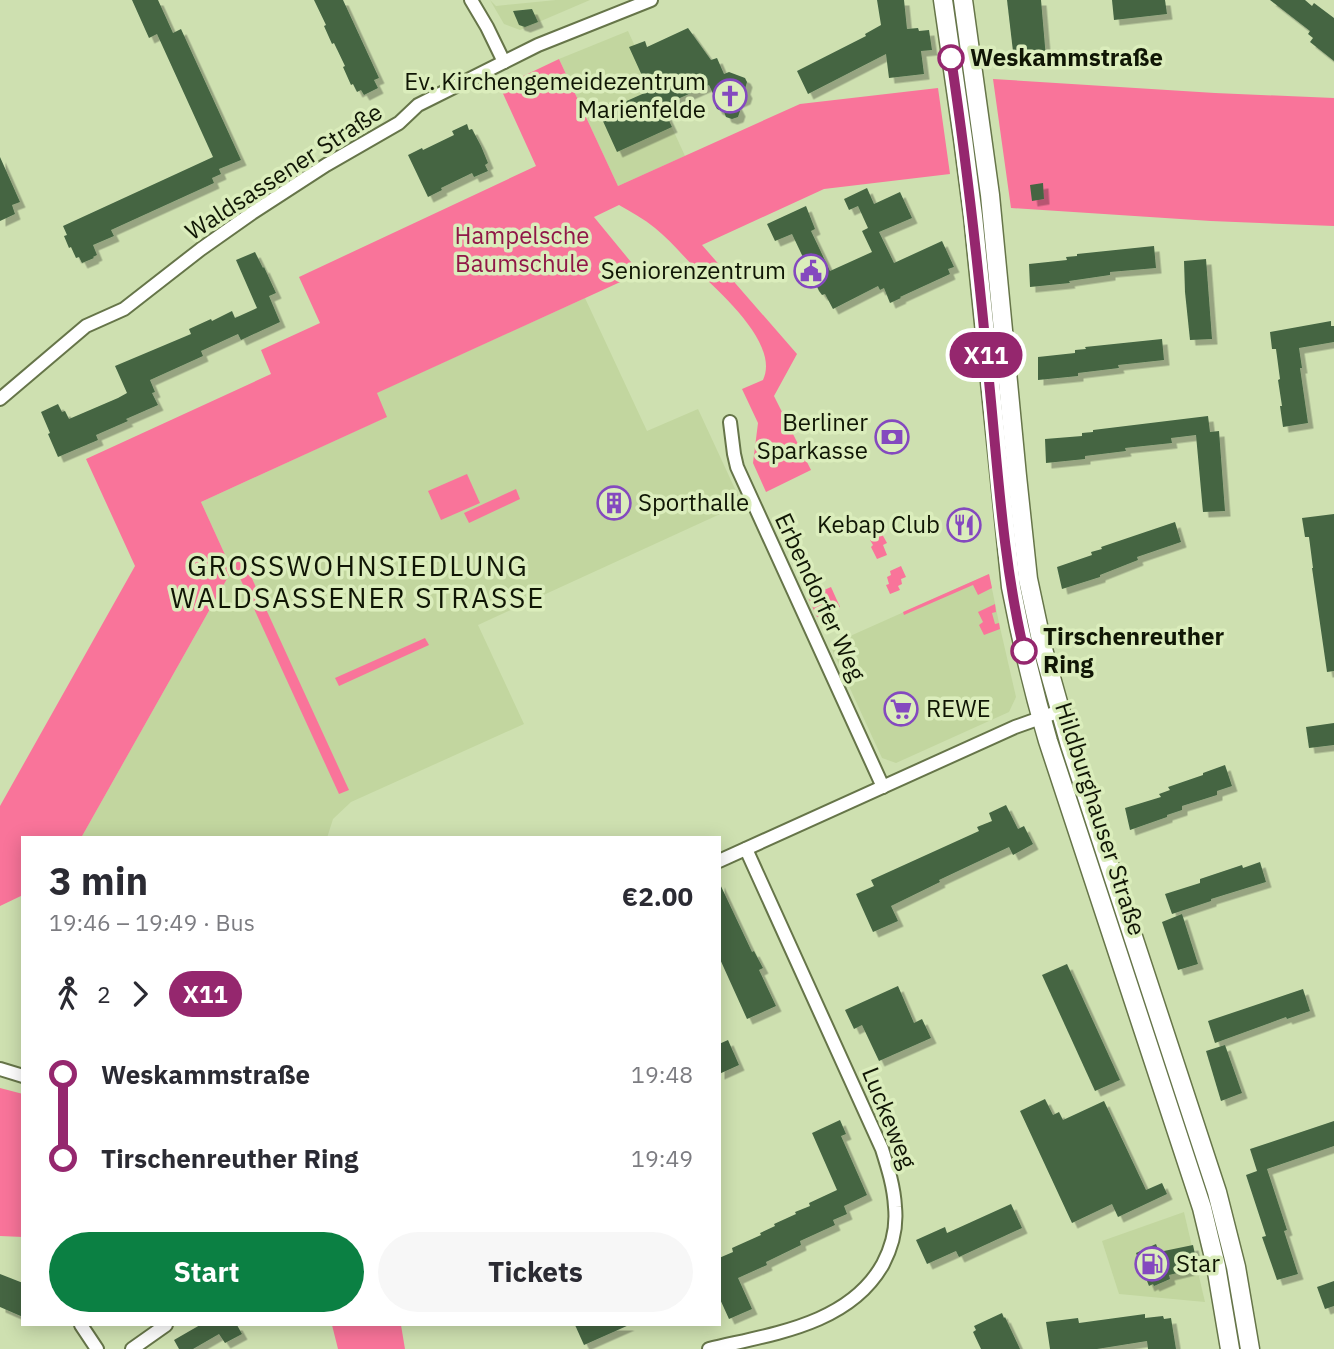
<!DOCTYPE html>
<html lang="en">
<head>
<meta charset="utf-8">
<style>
  body { margin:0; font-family:"IBM Plex Sans",sans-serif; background:#f7f7f7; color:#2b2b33; height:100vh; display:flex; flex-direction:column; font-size:26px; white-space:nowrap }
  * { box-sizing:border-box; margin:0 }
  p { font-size:23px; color:#7c7c81 }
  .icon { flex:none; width:38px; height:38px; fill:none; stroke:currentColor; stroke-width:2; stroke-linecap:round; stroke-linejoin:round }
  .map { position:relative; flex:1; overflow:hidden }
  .sheet { position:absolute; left:21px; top:836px; width:700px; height:490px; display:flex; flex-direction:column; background:#fff; border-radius:0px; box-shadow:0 4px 18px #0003 }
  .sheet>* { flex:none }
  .badge { padding:0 14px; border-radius:23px; font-size:24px; line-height:46px }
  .map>.badge { position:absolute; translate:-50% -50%; box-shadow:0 0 0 4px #fff }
  .legs { display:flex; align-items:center; gap:10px; height:77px; padding:0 28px; font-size:23px }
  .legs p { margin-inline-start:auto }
  .summary { display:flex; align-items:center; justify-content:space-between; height:119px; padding:0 28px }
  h1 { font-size:38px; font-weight:700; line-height:52px }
  .button { display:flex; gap:14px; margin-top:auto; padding:14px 28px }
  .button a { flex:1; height:80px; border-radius:42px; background:#0b8043; color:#fff; font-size:28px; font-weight:700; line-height:80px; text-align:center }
  .button a+a { background:#f7f7f7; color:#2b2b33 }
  ul { padding:0 28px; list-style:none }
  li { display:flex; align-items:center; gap:24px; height:84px; font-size:26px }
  li i { display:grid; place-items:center; width:10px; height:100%; margin:0 9px; background:currentColor }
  li i::after { content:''; width:18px; height:18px; margin:-9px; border:5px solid; border-radius:50%; background:#fff }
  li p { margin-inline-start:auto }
  li:first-child i { background:linear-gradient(#0000 50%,currentColor 0) }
  li:last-child i { background:linear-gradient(currentColor 50%,#0000 0) }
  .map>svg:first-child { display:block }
</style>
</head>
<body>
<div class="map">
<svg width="1334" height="1349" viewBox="0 0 1334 1349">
  <defs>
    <filter id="shadow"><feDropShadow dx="5.5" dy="5.5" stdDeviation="0" flood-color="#0004"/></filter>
  </defs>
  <rect width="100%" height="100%" fill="#cee0b0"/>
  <g fill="#c2d69f">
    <path d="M490 0 496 6 556 0H590L520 30 504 24Z"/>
    <path d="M628 31 685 156 618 186 559 59Z"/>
    <path d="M585 298 647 431 698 409 742 504 478 625 524 724 351 802 333 819 327 838H81L232 570 201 502 386 417 376 393Z"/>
    <path d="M989 574 999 623 1016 697 1009 712 896 763 882 758 830 645Z"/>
    <path d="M1184 1212 1205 1302 1119 1294 1102 1241Z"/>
  </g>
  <g fill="#f9749a">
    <path d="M559 59 618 186 800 104 938 88 950 174 824 189 702 245 797 354 774 396 811 470 766 492 753 463 758 423 742 389 763 380C780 344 720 293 697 270 683 256 670 240 655 228 644 219 631 212 619 205L594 217 640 273 377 393 387 417 201 502 232 570 81 838H23V895L0 906V806L135 566 86 459 271 374 261 350 320 323 299 277 536 166 500 87Z"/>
    <path d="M993 79 1215 93 1334 98V226L1211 221 1011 208Z"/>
    <path d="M467 474 480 503 441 520 428 491Z"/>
    <path d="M516 489 520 499 469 523 464 513Z"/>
    <path d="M882 534 887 543 883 545 887 555 877 559 871 547 873 545 870 540Z"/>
    <path d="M803 553 814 577 803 582 792 558Z"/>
    <path d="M243 559 349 790 339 794 233 563Z"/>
    <path d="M901 566 906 577 901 579 902 584 898 586 900 590 890 594 886 585 889 584 887 577 891 575 890 571Z"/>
    <path d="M989 574 992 588 978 595 973 585 904 615 903 612Z"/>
    <path d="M831 587 840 607 817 617 808 597Z"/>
    <path d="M995 604 996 612 992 613 995 624 999 623 1000 629 984 635 979 625 983 622 978 612Z"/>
    <path d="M425 638 429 645 339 686 335 678Z"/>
    <path d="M1075 784 1151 1012 1147 1013 1071 786Z"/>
    <path d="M1160 1040 1211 1192 1232 1282 1228 1283 1216 1228 1204 1186 1156 1041Z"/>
    <path d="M0 1088 23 1094V1237L0 1236Z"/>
    <path d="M332 1325H401L405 1349H338Z"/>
  </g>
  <g fill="#446543" filter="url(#shadow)">
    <path d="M132 0H158L173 33 181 29 241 160 219 169 221 174 212 178 214 183 111 230 114 236 93 245 97 255 93 257 94 258 82 263 79 257 76 258 71 247 69 248 64 236 67 235 63 226 213 157 157 34 149 38Z"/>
    <path d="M314 0H343L379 78 374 80 378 88 364 95 361 90 357 92 353 84 351 85 343 67 345 66 334 43 332 44 324 26 326 25Z"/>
    <path d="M877 0H904L907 29 918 28 919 31 929 30 932 50 921 51 924 74 889 78 886 54 808 94 797 71 866 36 865 34 881 25Z"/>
    <path d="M1007 0H1041L1046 58 1014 60Z"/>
    <path d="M1112 0H1165L1167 14 1114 20Z"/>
    <path d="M1270 0H1305L1312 6 1314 3 1334 18V61L1310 42 1313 38 1308 34 1310 31Z"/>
    <path d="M532 9 538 22 525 27 519 25 513 11Z"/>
    <path d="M688 28 711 60 717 58 724 74 729 72 745 78 747 82 745 89 747 93 745 99 736 103 740 111 738 117 732 119 726 117 724 112 717 109 715 105 716 100 709 85 662 106 672 127 617 152 597 108 609 103 611 108 649 91 629 47 645 41 647 47Z"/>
    <path d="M467 124 469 130 472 129 481 146 488 163 485 165 488 171 474 177 472 173 441 188 442 190 428 197 408 155 422 148 423 150 454 135 452 131Z"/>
    <path d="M0 157 20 202 12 205 15 214 0 221Z"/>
    <path d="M1043 183 1044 199 1032 201 1030 185Z"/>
    <path d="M867 188 874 204 900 192 912 218 879 232 894 263 942 241 954 267 948 269 950 274 900 297 901 298 890 303 884 288 880 290 878 286 833 309 825 294 822 295 819 291 792 234 775 241 767 224 806 206 815 229 811 231 830 271 872 252 862 231 868 228 858 206 849 210 844 199Z"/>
    <path d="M1154 246 1156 268 1110 272V275L1069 281 1070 283 1030 287 1029 264 1067 260 1066 257 1077 256V254Z"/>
    <path d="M255 252 263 268 264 267 276 293 269 296 280 322 241 340 238 334 201 351 203 356 150 380 155 392 152 393 158 405 126 419 128 421 96 435 98 440 58 457 48 434 50 433 41 412 58 404 62 412 65 411 69 419 118 398 127 393 115 366 191 334 189 329 211 319 212 321 232 311 235 318 257 308 236 260Z"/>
    <path d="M1206 259 1212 339 1190 340 1185 292 1184 261Z"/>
    <path d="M1331 321V326H1334V342L1299 348 1302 368H1300L1308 423 1283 427 1280 406H1282L1278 380 1280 379 1276 349H1272L1270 332Z"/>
    <path d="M1162 339 1164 360 1118 365 1119 368 1078 373V376L1038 380V357L1075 353V350L1086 349 1085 347Z"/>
    <path d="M1208 416 1210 432 1219 431 1225 511 1203 512 1196 435 1171 438 1172 443 1125 448 1126 451 1085 456V459L1046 463 1045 439 1082 436V433L1093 432V430Z"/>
    <path d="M1334 514V671L1327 672 1312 568H1313L1309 537H1305L1302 518Z"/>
    <path d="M1175 522 1181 542 1137 557 1138 560 1100 575V577L1062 589 1057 567 1092 555 1091 552 1102 549 1101 547Z"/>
    <path d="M1334 723V745L1309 748 1306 727Z"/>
    <path d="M1225 765 1232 786 1217 791V795L1182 806V810L1167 815V817L1130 830 1125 808 1161 797 1159 794 1170 790 1168 787 1203 775V773Z"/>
    <path d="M1006 805 1018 829 1024 826 1033 844 1013 855 1009 847 939 880 940 882 891 906 898 921 873 932 856 894 874 886 871 880 979 831 977 827 992 821 989 813Z"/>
    <path d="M1260 862 1266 882 1211 899V901L1172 914 1165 894 1200 883V879L1242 865 1243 868Z"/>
    <path d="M719 882 752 952 754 951 763 968 759 970 776 1006 747 1019 719 957Z"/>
    <path d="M1182 914 1198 964 1178 970 1162 922Z"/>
    <path d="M1067 964 1120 1080 1095 1091 1042 975Z"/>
    <path d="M898 986 914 1023 922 1019 931 1038 879 1061 862 1025 854 1029 845 1010Z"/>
    <path d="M1303 989 1310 1011 1287 1019 1286 1017 1215 1043 1208 1021Z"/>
    <path d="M728 1040 739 1065 719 1074V1044Z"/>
    <path d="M1225 1045 1242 1093 1221 1101 1206 1051Z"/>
    <path d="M1045 1099 1053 1115 1059 1112 1063 1120 1104 1101 1146 1190 1162 1183 1167 1194 1118 1217 1112 1204 1072 1223 1020 1111Z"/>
    <path d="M840 1120 846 1134 841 1136 867 1195 844 1206 847 1214 833 1220 835 1225 800 1241 801 1245 766 1262 767 1265 738 1278 752 1309 729 1319 719 1297V1258L733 1252 732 1248 761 1235 760 1233 775 1226 774 1224 796 1214 795 1212 810 1206 809 1203 837 1190 812 1133Z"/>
    <path d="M1334 1121V1146L1267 1169 1287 1230 1284 1231 1298 1274 1277 1280 1262 1237 1266 1236 1246 1175 1257 1171 1250 1149Z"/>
    <path d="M1011 1204 1022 1228 959 1257 956 1251 927 1264 916 1240 945 1227 947 1233Z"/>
    <path d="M1156 1244 1159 1252 1193 1245 1198 1268 1169 1275 1170 1279 1154 1286 1153 1284 1149 1286 1136 1253Z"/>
    <path d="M0 1274 23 1283V1317L0 1307Z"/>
    <path d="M1334 1281V1306L1325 1309 1317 1287Z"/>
    <path d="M1002 1313 1004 1318 1005 1317 1020 1349H981L973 1332 976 1330 974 1326Z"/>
    <path d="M1145 1314V1318L1163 1316 1164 1319 1171 1318 1176 1349H1148L1147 1341 1097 1349H1050L1046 1322 1078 1318 1079 1323Z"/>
    <path d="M200 1325H237L242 1334 225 1343 219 1334 193 1349H179L174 1340Z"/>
    <path d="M575 1325H629L584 1345Z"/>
  </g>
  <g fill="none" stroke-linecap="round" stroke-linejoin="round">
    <defs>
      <g id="street">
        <path d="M471 0 487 27 504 62"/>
        <path d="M0 399 86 326 124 309 201 249 252 213 326 165 399 123 418 105 538 45 651 0"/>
        <path d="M730 422 734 454 737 467 883 787"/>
        <path d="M719 861 1015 727 1060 711"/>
        <path d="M0 1069 23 1076"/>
        <path d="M81 1325 97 1349"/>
        <path d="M132 1349 166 1325"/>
        <path d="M709 1349C771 1334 849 1325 883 1264 892 1247 897 1227 895 1207 894 1187 888 1168 882 1149L746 849"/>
      </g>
      <g id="secondary">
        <path d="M943 0 963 139 973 216 1011 587C1021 639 1033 690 1048 741L1202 1208 1216 1266 1230 1349"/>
        <path d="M963 0 990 195 1017 476 1028 579 1043 649 1070 745 1217 1192 1236 1267 1250 1349"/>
      </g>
    </defs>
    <use href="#street" stroke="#667549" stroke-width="16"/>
    <use href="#secondary" stroke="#667549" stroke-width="21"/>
    <use href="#street" stroke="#fff" stroke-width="12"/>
    <use href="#secondary" stroke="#fff" stroke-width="18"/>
  </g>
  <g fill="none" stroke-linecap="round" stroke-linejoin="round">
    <defs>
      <path id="line-1" d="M951 58C967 165 979 273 989 381 998 471 1003 562 1024 651"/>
    </defs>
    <use href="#line-1" stroke="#fff" stroke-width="16"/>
    <use href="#line-1" stroke="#95276e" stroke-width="10"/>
  </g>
  <defs>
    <symbol id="church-ring" viewBox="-11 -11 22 22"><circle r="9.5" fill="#dbedbc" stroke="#8449bf" stroke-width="1.5"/><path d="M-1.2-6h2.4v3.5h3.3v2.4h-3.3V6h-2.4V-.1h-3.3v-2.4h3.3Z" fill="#8449bf"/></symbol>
    <symbol id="civic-ring" viewBox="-11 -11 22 22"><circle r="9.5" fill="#dbedbc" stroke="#8449bf" stroke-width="1.5"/><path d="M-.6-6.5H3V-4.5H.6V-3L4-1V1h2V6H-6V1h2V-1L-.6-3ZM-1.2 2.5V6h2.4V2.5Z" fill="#8449bf"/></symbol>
    <symbol id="bank-ring" viewBox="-11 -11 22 22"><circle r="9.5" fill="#dbedbc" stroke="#8449bf" stroke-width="1.5"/><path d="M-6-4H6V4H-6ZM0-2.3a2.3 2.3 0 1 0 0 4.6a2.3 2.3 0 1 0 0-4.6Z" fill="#8449bf"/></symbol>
    <symbol id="building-ring" viewBox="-11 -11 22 22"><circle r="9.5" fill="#dbedbc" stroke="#8449bf" stroke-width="1.5"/><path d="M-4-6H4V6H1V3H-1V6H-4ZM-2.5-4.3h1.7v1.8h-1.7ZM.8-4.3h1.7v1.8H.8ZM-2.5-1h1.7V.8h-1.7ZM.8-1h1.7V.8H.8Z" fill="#8449bf"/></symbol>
    <symbol id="restaurant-ring" viewBox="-11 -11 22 22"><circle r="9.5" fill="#dbedbc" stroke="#8449bf" stroke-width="1.5"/><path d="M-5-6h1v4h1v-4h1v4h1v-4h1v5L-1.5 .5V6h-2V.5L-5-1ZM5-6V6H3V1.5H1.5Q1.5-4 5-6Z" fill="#8449bf"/></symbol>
    <symbol id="supermarket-ring" viewBox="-11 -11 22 22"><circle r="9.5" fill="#dbedbc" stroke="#8449bf" stroke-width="1.5"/><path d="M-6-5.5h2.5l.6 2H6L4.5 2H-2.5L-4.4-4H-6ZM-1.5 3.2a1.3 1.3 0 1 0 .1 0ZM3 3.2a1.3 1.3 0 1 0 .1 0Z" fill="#8449bf"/></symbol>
    <symbol id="fuel-ring" viewBox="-11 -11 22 22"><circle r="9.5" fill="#dbedbc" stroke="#8449bf" stroke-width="1.5"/><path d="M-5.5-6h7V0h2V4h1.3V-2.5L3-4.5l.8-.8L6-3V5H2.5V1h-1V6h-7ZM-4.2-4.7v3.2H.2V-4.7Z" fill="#8449bf"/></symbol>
  </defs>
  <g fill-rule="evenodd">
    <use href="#church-ring" x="711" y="77" width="38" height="38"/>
    <use href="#civic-ring" x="792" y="252" width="38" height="38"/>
    <use href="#bank-ring" x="873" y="418" width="38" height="38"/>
    <use href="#building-ring" x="595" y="484" width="38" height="38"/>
    <use href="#restaurant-ring" x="945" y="506" width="38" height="38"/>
    <use href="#supermarket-ring" x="882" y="690" width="38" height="38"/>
    <use href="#fuel-ring" x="1133" y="1245" width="38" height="38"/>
  </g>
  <g fill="#fff" stroke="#95276e" stroke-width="3.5">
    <circle cx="951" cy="58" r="12"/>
    <circle cx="1024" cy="651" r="12"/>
  </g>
  <g text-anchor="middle" stroke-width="7" stroke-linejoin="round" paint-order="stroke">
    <g font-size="24" font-weight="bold" fill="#101605" stroke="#dbedbc" text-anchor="start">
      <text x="970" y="66">Weskammstraße</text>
      <text x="1043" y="645">Tirschenreuther<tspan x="1043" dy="28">Ring</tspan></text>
    </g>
    <g font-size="24" fill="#101605" stroke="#dbedbc" text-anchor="end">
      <text x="706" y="90">Ev. Kirchengemeidezentrum<tspan x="706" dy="28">Marienfelde</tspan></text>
      <text x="786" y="279">Seniorenzentrum</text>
      <text x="868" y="431">Berliner<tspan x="868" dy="28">Sparkasse</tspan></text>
      <text x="638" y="511" text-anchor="start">Sporthalle</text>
      <text x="940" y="533">Kebap Club</text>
      <text x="926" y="717" text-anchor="start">REWE</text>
      <text x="1176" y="1272" text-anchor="start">Star</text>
    </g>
    <g font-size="24" fill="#101605" stroke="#dbedbc">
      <text transform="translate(284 172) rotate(-33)" y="8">Waldsassener Straße</text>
      <text transform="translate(820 597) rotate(65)" y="8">Erbendorfer Weg</text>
      <text transform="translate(1100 819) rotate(72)" y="8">Hildburghauser Straße</text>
      <text transform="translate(889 1118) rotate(68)" y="8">Luckeweg</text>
    </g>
    <g font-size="24" fill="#901747" stroke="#dbedbc">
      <text x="522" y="244">Hampelsche<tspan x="522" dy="28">Baumschule</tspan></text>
    </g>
    <g font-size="28" letter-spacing="2" fill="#101605" stroke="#dbedbc">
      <text x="358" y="576">GROSSWOHNSIEDLUNG<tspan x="358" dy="32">WALDSASSENER STRASSE</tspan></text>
    </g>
  </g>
</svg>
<b class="badge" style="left:986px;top:355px;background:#95276e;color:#fff">X11</b>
<section class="sheet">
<div class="summary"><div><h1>3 min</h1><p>19:46 – 19:49 · Bus</p></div><b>€2.00</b></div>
<div class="legs"><svg class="icon" aria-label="walk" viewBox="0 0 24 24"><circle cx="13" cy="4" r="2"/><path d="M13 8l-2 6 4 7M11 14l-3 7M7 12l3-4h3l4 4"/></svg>2<svg class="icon" aria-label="forward" viewBox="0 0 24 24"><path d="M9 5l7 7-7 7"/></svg><b class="badge" style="background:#95276e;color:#fff">X11</b></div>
<ul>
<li><i style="color:#95276e"></i><b>Weskammstraße</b><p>19:48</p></li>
<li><i style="color:#95276e"></i><b>Tirschenreuther Ring</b><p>19:49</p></li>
</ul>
<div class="button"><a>Start</a><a>Tickets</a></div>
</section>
</div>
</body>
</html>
